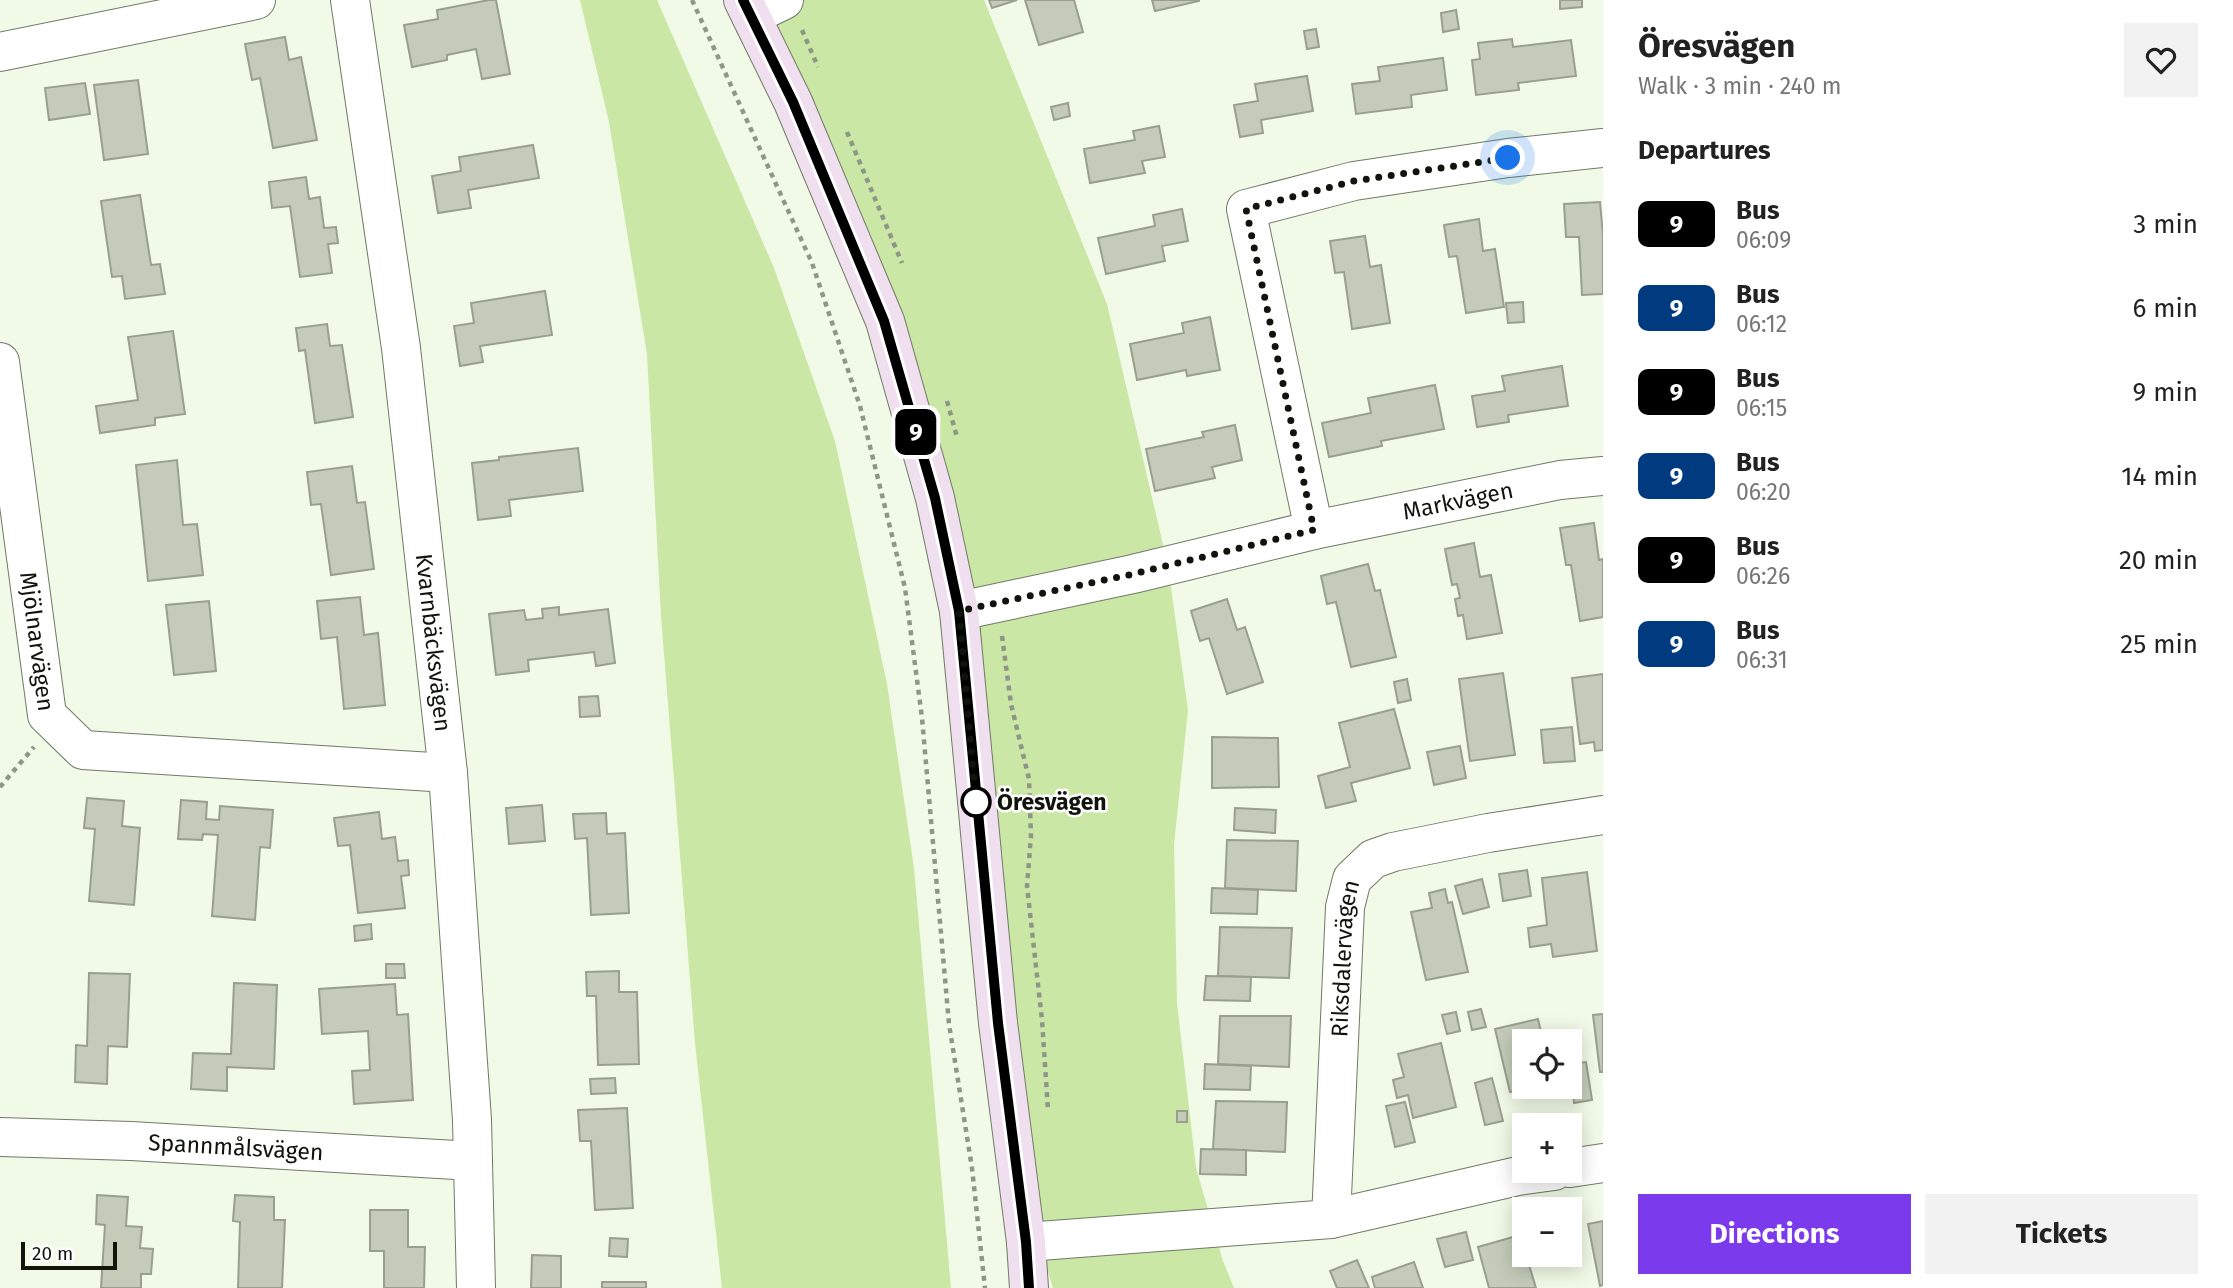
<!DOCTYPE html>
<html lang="en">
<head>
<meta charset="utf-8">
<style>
  body { margin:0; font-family:"Fira Sans",sans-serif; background:#f2f2f2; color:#222; height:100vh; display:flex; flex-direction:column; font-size:26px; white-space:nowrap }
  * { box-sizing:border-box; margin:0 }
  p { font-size:23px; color:#767676 }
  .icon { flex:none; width:38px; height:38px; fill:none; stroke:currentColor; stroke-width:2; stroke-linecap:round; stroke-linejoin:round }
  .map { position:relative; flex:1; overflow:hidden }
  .details { display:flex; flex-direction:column; background:#fff; width:630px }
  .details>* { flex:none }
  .badge { padding:0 14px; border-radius:10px; font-size:24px; line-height:46px }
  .tools { position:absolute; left:1512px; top:1029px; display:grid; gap:14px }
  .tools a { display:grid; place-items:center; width:70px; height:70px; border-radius:0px; background:#fff; box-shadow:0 4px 18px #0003; font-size:35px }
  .scale { position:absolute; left:21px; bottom:18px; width:96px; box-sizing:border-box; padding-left:7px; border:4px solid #11140d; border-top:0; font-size:19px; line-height:24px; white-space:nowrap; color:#11140d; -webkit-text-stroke:5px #fff; paint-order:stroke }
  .you { position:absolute; width:35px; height:35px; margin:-18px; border:5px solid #fff; border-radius:50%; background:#1a73e8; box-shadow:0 0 0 10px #1a73e833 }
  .map>.badge { position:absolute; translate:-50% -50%; box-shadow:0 0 0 4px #fff }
  h2 { padding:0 35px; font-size:26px; line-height:63px }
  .round { display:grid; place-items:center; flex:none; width:74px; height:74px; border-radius:0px; background:#f2f2f2 }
  .headline { display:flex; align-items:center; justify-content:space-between; height:119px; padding:0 35px }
  h1 { font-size:33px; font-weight:700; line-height:52px }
  .primary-button { display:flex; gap:14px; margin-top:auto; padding:14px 35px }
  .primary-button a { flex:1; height:80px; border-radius:0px; background:#7c3aed; color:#fff; font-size:28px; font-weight:700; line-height:80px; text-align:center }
  .primary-button a+a { background:#f2f2f2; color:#222 }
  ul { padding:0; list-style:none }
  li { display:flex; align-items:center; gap:21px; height:84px; padding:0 35px }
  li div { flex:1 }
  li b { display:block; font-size:26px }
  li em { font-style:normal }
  li .badge { min-width:77px; font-weight:700; text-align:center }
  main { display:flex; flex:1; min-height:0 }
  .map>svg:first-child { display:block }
</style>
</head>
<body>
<main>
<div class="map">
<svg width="1603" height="1288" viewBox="0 0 1603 1288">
  <rect width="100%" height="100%" fill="#f1fae6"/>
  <g fill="#cbe7a5">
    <path d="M580 0H657L774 268 835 441 887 684 914 868 951 1288H722L695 1043 661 616 647 354 609 122Z"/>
    <path d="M723 0H984L1107 304 1168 566 1188 710 1174 845 1177 1003 1196 1168 1223 1261 1234 1288H1053L1023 1190 961 625 828 186Z"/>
  </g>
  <g fill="#c4ccb9" stroke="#98a08d" stroke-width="2">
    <path d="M489 0H496L510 74 482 79 476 49 447 55V60L412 67 404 25 438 19 437 10Z"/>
    <path d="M989 0H1017L992 8Z"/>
    <path d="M1025 0H1074L1083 32 1039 45Z"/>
    <path d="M1152 0H1199V1L1155 11Z"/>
    <path d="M1560 0H1582V7L1560 9Z"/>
    <path d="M1456 10 1459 29 1443 32 1441 13Z"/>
    <path d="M1316 29 1319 47 1307 49 1304 31Z"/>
    <path d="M285 37 289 60 301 57 317 140 273 148 260 78 252 80 245 44Z"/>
    <path d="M1512 39 1513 47 1571 40 1576 76 1518 83 1519 90 1476 95 1472 60 1480 59 1478 43Z"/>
    <path d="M1443 58 1447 90 1411 95 1412 107 1356 114 1352 84 1380 81 1378 67Z"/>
    <path d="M1307 76 1313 111 1261 120 1263 133 1240 137 1234 105 1258 101 1255 84Z"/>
    <path d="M138 80 148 154 104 160 94 85Z"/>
    <path d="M85 83 90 114 49 120 45 88Z"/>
    <path d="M1068 103 1070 116 1054 120 1051 107Z"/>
    <path d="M1159 126 1165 157 1142 161 1145 173 1090 183 1084 149 1135 140 1133 131Z"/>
    <path d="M533 145 539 178 468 190 471 208 438 213 432 176 461 171 459 157Z"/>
    <path d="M306 177 309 199 320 197 324 228 336 227 338 243 328 244 332 273 300 277 290 206 272 208 269 182Z"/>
    <path d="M140 195 151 265 160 264 165 294 125 299 122 276 112 277 101 201Z"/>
    <path d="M1600 202 1603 235V294L1582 295 1579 237H1566L1564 204Z"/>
    <path d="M1182 209 1188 241 1162 246 1165 261 1106 274 1098 238 1155 226 1153 215Z"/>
    <path d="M1479 219 1483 251 1495 249 1504 307 1466 313 1457 256 1449 257 1444 225Z"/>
    <path d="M1365 236 1370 267 1381 265 1390 323 1352 329 1344 272 1335 273 1330 241Z"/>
    <path d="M545 291 552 335 480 346 483 362 460 366 454 326 474 323 471 303Z"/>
    <path d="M1523 302 1524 322 1508 323 1506 303Z"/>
    <path d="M1210 317 1220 370 1187 376 1186 370 1137 380 1130 344 1184 333 1182 323Z"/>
    <path d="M327 324 330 346 342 345 353 417 315 423 305 350 299 351 296 328Z"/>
    <path d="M173 331 185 414 155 418V425L100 433 96 406 138 400 128 337Z"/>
    <path d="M1562 366 1568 406 1508 415 1509 422 1477 427 1472 396 1505 391 1502 376Z"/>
    <path d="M1435 385 1444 429 1381 441 1382 446 1329 457 1322 423 1371 413 1368 398Z"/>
    <path d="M1235 425 1242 460 1212 467 1215 478 1155 491 1146 449 1204 437 1202 432Z"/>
    <path d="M578 448 583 491 509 500 511 516 478 520 472 463 499 460V457Z"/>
    <path d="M177 460 183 525 197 524 203 575 148 581 136 465Z"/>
    <path d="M352 466 357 503 365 502 374 569 331 575 321 504 311 505 307 472Z"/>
    <path d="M1594 523 1599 560 1603 559V617L1580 621 1571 565H1566L1560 528Z"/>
    <path d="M1474 543 1480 577 1491 575 1502 633 1467 639 1463 615 1458 616 1455 599 1460 598 1457 584 1452 585 1445 549Z"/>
    <path d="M1368 564 1375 591 1380 590 1396 657 1351 667 1336 602 1327 604 1321 576Z"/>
    <path d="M360 597 364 635 378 633 385 705 344 709 337 637 321 639 317 601Z"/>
    <path d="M1227 599 1237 630 1245 627 1263 682 1227 694 1209 638 1200 641 1191 611Z"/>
    <path d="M209 601 216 671 174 675 166 605Z"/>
    <path d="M559 607V615L608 609 615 663 596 666 594 652 528 660 529 671 496 675 489 614 524 610 526 620 543 618 542 609Z"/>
    <path d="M1503 673 1515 755 1470 761 1459 679Z"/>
    <path d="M1603 674V750L1595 751 1594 742 1580 744 1572 678Z"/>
    <path d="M1407 679 1411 700 1398 703 1394 682Z"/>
    <path d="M598 696 600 716 580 717 579 697Z"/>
    <path d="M1394 709 1410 768 1351 783 1356 801 1326 808 1318 776 1350 767 1339 723Z"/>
    <path d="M1572 727 1575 761 1544 763 1541 730Z"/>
    <path d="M1212 737 1278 738 1279 787 1212 788Z"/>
    <path d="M1460 746 1466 778 1434 785 1427 752Z"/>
    <path d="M87 798 124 801 122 826 140 828 134 905 89 901 95 829 84 828Z"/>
    <path d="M181 800 207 802 206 819 219 820 220 806 273 810 270 848 260 847 255 920 212 916 218 835 203 834 202 840 178 839Z"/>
    <path d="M542 805 545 841 509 844 506 808Z"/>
    <path d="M1235 808 1276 810 1275 833 1234 830Z"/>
    <path d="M379 812 382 839 395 837 398 861 408 860 409 875 401 876 405 908 358 913 350 845 338 846 334 818Z"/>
    <path d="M606 813 607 834 625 833 629 913 591 915 587 838 575 839 573 814Z"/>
    <path d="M1227 840 1298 841 1296 891 1225 888Z"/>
    <path d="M1527 870 1531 896 1503 901 1499 874Z"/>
    <path d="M1587 872 1597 951 1553 957 1551 944 1530 947 1528 928 1547 925 1542 878Z"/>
    <path d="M1482 879 1489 907 1463 914 1455 886Z"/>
    <path d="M1212 888 1258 890 1257 914 1211 913Z"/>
    <path d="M1445 889 1448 903 1452 902 1468 972 1426 980 1411 912 1432 908 1429 893Z"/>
    <path d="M371 924 372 939 355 941 354 926Z"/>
    <path d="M1220 927 1292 928 1289 978 1218 976Z"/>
    <path d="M386 964H404L405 978H386Z"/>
    <path d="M619 971V992H637L639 1064 598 1065 596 996H587L586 972Z"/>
    <path d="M89 973 130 974 127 1047 108 1046 107 1084 75 1082 76 1045 87 1046Z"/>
    <path d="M1206 976 1251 977 1250 1001 1204 1000Z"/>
    <path d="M234 983 277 985 274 1069 227 1067V1091L191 1089 193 1053 231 1054Z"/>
    <path d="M395 984 397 1015 408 1014 413 1100 354 1104 352 1071 370 1070 368 1031 322 1034 319 989Z"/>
    <path d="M1481 1009 1486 1027 1472 1030 1468 1012Z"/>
    <path d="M1456 1012 1460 1031 1447 1034 1442 1015Z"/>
    <path d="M1603 1014V1072H1600L1593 1015Z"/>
    <path d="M1220 1016H1291L1289 1067 1218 1064Z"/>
    <path d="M1538 1019 1543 1041H1524V1087H1531L1510 1092 1495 1029Z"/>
    <path d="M1441 1043 1456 1107 1413 1118 1408 1095 1397 1098 1393 1080 1404 1077 1398 1054Z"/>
    <path d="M1586 1062 1592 1100 1574 1103 1570 1064Z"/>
    <path d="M1205 1064 1251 1066 1250 1090 1204 1089Z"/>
    <path d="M615 1078 616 1093 591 1094 590 1079Z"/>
    <path d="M1492 1078 1503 1121 1485 1125 1475 1083Z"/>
    <path d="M1216 1101 1287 1102 1285 1152 1213 1149Z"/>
    <path d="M1405 1102 1415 1142 1395 1147 1386 1106Z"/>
    <path d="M627 1108 633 1208 595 1210 591 1141H580L578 1110Z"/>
    <rect x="1177" y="1111" width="10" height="11"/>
    <path d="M1201 1149 1246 1150V1175L1200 1174Z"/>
    <path d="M97 1195 128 1197 126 1226 142 1227 140 1248 153 1249 151 1274H141V1288H101L105 1225 96 1224Z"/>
    <path d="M235 1195 274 1197V1220H285L282 1288H238L240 1222 233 1221Z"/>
    <path d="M1575 1206 1578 1237 1570 1238V1209H1547Z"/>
    <path d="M370 1210H408V1247H425L424 1288H384V1251H370Z"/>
    <path d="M1603 1221V1285L1600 1286 1588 1224Z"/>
    <path d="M1466 1232 1473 1260 1445 1267 1437 1239Z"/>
    <path d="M1520 1235 1524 1255H1526L1536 1288H1489L1478 1247Z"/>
    <path d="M610 1238 628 1239 627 1257 609 1256Z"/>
    <path d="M532 1255 561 1256V1288H531Z"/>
    <path d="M1357 1260 1369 1288H1337L1330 1271Z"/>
    <path d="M1414 1262 1423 1288H1375L1372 1277Z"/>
    <rect x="602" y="1282" width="44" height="6"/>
  </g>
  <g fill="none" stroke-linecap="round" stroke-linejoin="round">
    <defs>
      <g id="street">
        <path id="s1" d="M350 0 401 348 448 773 472 1120 476 1288"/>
        <path d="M751 16 784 0"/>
        <path d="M0 52 256 0"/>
        <path id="s2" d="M0 362 47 715 83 750 448 773"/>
        <path d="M1314 530 1246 209 1354 181 1508 158 1603 148"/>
        <path id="s3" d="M959 611 1133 574 1314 530 1560 480 1603 476"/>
        <path id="s4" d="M0 1137 131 1141 473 1161"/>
        <path d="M1570 1168 1603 1163"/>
        <path id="s5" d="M1331 1219 1345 907 1352 879 1373 859 1393 852 1488 833 1603 815"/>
        <path d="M1026 1242 1331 1219 1518 1176 1554 1171"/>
      </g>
      <path id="secondary" d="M743 0 793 102 885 321 935 498 959 611 998 1023 1026 1242 1029 1288"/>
    </defs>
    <use href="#street" stroke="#717967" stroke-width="40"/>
    <use href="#secondary" stroke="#717967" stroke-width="40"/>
    <g stroke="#8f9687" stroke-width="4.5" stroke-dasharray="5 5" stroke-linecap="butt">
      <path d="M692 0 812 263 860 406 905 588 922 718 949 1024 972 1168 985 1288"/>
      <path d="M802 30 818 67"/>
      <path d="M847 132 902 263"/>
      <path d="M947 401 957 437"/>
      <path d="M1002 636 1011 704 1029 779 1031 836 1027 886 1042 1020 1048 1110"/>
      <path d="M0 787 34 747"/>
    </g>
    <use href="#street" stroke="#fff" stroke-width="38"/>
    <use href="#secondary" stroke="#f0dfef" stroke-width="38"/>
  </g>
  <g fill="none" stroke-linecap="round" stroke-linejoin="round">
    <defs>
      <path id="line" d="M743 0 793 102 884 321 935 498 959 611 998 1023 1026 1242 1029 1288"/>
    </defs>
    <use href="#line" stroke="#fff" stroke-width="16"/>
    <use href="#line" stroke="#000" stroke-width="10"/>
    <path stroke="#11140d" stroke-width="7" stroke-dasharray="0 12.6" d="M976 802 959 611 1133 574 1314 530 1246 209 1354 181 1508 158"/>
  </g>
  <circle fill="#fff" stroke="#000" stroke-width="3.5" cx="976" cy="802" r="14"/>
  <g text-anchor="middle" stroke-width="5" stroke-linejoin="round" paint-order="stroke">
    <g font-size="23" fill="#11140d" stroke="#fff">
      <text dy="8" stroke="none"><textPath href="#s3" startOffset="511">Markvägen</textPath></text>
      <text dy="8" stroke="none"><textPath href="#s2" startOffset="282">Mjölnarvägen</textPath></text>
      <text dy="8" stroke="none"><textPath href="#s1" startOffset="648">Kvarnbäcksvägen</textPath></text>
      <text dy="8" stroke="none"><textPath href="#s5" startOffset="261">Riksdalervägen</textPath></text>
      <text dy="8" stroke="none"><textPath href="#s4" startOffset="236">Spannmålsvägen</textPath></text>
    </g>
    <g font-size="23" font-weight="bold" fill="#11140d" stroke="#fff" text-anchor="start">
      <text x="997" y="810">Öresvägen</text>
    </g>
  </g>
</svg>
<div class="tools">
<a><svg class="icon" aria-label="locate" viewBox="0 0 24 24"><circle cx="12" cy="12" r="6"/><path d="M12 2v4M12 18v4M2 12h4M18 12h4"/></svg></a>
<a>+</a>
<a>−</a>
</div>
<div class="scale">20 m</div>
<div class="you" style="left:1508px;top:158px"></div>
<b class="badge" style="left:916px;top:432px;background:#000;color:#fff">9</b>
</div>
<section class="details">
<div class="headline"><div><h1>Öresvägen</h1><p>Walk · 3 min · 240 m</p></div><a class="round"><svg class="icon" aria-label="heart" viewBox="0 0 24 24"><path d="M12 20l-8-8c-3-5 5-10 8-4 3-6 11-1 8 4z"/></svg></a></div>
<h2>Departures</h2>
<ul>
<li><span class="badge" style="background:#000;color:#fff">9</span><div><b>Bus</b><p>06:09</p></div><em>3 min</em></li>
<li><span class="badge" style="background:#003b80;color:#fff">9</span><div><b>Bus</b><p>06:12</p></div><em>6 min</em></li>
<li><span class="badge" style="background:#000;color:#fff">9</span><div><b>Bus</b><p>06:15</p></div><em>9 min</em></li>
<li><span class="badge" style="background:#003b80;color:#fff">9</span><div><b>Bus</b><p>06:20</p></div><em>14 min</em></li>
<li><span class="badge" style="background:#000;color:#fff">9</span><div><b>Bus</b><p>06:26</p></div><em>20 min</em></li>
<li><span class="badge" style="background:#003b80;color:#fff">9</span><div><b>Bus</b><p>06:31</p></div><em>25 min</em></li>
</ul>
<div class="primary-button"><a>Directions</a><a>Tickets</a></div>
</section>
</main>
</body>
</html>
